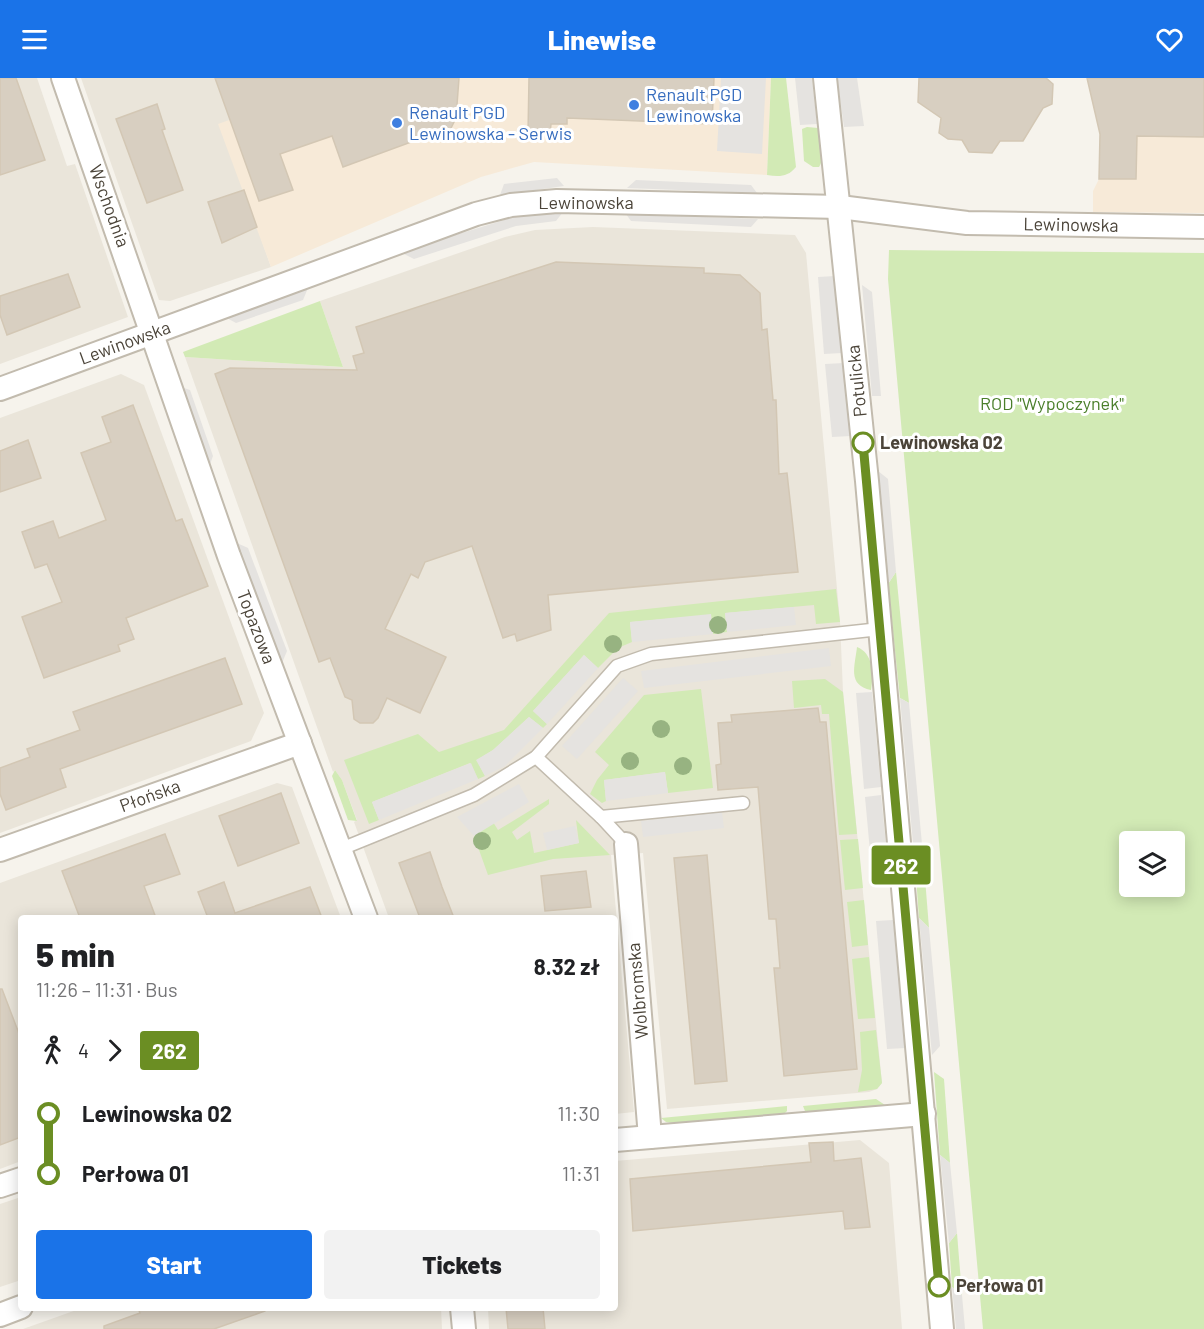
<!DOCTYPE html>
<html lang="en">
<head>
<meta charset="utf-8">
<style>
  body { margin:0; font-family:Barlow,sans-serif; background:#f2f2f2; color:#202124; height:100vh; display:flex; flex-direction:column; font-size:22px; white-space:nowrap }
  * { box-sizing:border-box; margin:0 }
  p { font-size:20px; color:#757577 }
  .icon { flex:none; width:33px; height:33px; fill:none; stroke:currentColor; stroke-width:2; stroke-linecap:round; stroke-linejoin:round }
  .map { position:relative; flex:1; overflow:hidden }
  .details { position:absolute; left:18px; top:837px; width:600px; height:396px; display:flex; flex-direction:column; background:#fff; border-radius:6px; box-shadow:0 3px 15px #0003 }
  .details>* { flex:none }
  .badge { padding:0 12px; border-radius:4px; font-size:21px; line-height:39px }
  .tools { position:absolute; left:1119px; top:753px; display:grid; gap:12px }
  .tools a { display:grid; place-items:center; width:66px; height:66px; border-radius:6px; background:#fff; box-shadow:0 3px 15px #0003; font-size:30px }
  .map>.badge { position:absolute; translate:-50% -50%; box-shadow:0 0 0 3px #fff }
  .legs { display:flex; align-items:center; gap:9px; height:66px; padding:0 18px; font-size:20px }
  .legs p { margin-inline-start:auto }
  .head { display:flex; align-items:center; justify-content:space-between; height:102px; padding:0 18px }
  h1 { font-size:33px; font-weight:800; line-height:45px }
  .button { display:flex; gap:12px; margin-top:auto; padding:12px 18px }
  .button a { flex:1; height:69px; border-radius:6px; background:#1a73e8; color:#fff; font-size:24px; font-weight:800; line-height:69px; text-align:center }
  .button a+a { background:#f2f2f2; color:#202124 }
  ul { padding:0 18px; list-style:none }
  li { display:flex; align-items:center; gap:21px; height:60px; font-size:22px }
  li i { display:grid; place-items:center; width:9px; height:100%; margin:0 8px; background:currentColor }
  li i::after { content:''; width:15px; height:15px; margin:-8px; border:4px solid; border-radius:50%; background:#fff }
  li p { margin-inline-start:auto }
  li:first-child i { background:linear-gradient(#0000 50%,currentColor 0) }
  li:last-child i { background:linear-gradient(currentColor 50%,#0000 0) }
  header { display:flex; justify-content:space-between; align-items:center; height:78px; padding:0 18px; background:#1a73e8; color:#fff; font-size:27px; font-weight:800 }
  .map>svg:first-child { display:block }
</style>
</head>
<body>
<header><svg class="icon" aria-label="menu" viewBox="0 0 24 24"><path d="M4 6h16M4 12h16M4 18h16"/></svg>Linewise<svg class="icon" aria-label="heart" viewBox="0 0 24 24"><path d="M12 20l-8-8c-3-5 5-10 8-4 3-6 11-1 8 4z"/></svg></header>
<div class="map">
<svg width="1204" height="1251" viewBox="0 0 1204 1251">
  <rect width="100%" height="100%" fill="#f6f3ec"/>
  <g fill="#eae5da">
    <path d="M0 0H37L67 88 75 86 128 239 0 286Z"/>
    <path d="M81 0H239L244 112 271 189 170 223 159 222Z"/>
    <path d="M593 149 795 157 806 175 840 543 843 614 882 1005 877 1011 869 1014 667 1031 643 775 611 777 634 1034 615 1036V840H389L354 744 357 742 342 702 335 692 333 694 185 279 343 289 320 223 505 159 535 152Z"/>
    <path d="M121 296 144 307 264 635 251 663 0 755V340Z"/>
    <path d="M277 705 292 709 341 840H21V1083L0 1091V805Z"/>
    <path d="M860 1062 889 1085 902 1251H489L488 1230H615V1083Z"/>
    <path d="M21 1119V1202L0 1209V1126Z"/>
    <path d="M82 1230H441L442 1251H23Z"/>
  </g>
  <g fill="#f7ead8">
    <path d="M239 0H771L767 97 534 84 481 99 271 189 218 46 251 34Z"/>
    <path d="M1087 0H1204V135L1093 134V113L1099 101 1100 57Z"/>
  </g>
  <g fill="#d2eab5" fill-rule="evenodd">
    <path d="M771 0H786L796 89C788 99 779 99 767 97Z"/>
    <path d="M807 49 818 50C822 61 825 80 819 89H813L804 83 802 51Z"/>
    <path d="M889 172 1204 175V1251H983L888 201ZM1130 764H1174V808H1130Z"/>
    <path d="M320 223 343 289 185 279 183 274Z"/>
    <path d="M896 494 909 625 900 620 888 506Z"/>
    <path d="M836 511 840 544 816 546 814 527 725 535 727 554 713 556 711 537 630 544 632 564 618 570 598 590 584 577 533 633 547 646 543 650 529 639 493 672 477 682 485 698 478 701 470 685 372 724 379 742 369 746 344 682 418 656 439 674 504 652 609 535Z"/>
    <path d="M857 569C873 575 874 596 871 612 847 607 855 588 857 569Z"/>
    <path d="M825 601 843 614 857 756 839 757 829 636H822L821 627 794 630 792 603Z"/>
    <path d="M701 611 713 710 668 715 665 694 604 702 606 723 602 725 590 716 597 702 609 687 595 674 644 617Z"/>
    <path d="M335 692 342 702 357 743 348 742 332 698Z"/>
    <path d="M549 721V726L512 754 517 762 530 753 534 775 579 765 576 742 610 777 553 781 488 797 474 758 493 744 498 752Z"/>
    <path d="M858 761 863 810 845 812 840 762Z"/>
    <path d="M924 788 929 850 919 840 916 799Z"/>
    <path d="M864 822 868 867 852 869 847 824Z"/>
    <path d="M869 879 875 940 858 941 852 881Z"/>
    <path d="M876 952 882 1005 877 1011 858 1014 862 992 860 954Z"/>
    <path d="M934 994 944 1001 950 1085 940 1077Z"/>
    <path d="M876 1021 885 1027 809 1034 805 1033 803 1028Z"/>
    <path d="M787 1028V1033L783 1037 681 1046 666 1044 661 1040Z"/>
    <path d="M957 1155 962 1217 952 1209 949 1165Z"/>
  </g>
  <g fill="#e5e3e0">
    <path d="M721 0H766L762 76 717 73Z"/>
    <path d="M795 0H812L817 46 800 47Z"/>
    <path d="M837 0H857L864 48 844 49Z"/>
    <path d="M557 100 564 108 500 117 504 106Z"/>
    <path d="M636 102 751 107 757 115 627 110Z"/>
    <path d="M563 134 556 143 516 148 414 181 400 174 514 139Z"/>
    <path d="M626 136 758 141 751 149 631 143Z"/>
    <path d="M835 198 842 275 824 276 818 199Z"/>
    <path d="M862 207 872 214 881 318H872Z"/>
    <path d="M308 210 303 222 236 245 225 239Z"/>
    <path d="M844 285 851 358 832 359 825 286Z"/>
    <path d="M181 309 190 312 213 378 209 389Z"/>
    <path d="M878 393 888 401 896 494 888 506Z"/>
    <path d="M237 465 248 470 287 573 282 585Z"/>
    <path d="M794 529 796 547 727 554 725 535Z"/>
    <path d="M711 536 713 556 632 564 630 544Z"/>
    <path d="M829 570 831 588 644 610 641 593Z"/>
    <path d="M584 577 598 590 547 646 533 633Z"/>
    <path d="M623 600 638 613 577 681 562 668Z"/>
    <path d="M872 614 881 709 864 711 856 615Z"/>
    <path d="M900 620 909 625 924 788 916 799Z"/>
    <path d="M529 639 543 650 505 688 485 698 476 682 493 672Z"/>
    <path d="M471 685 478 701 379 742 372 724Z"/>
    <path d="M665 694 668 715 606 723 604 702Z"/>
    <path d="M519 706 529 724 474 758 457 739Z"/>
    <path d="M881 717 890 805 873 806 865 719Z"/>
    <path d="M722 734 724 750 643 759 641 743Z"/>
    <path d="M575 748 579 765 547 772 543 755Z"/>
    <path d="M919 840 929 850 940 968 932 977Z"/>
    <path d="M893 842 906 970 887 971 876 843Z"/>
    <path d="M940 1077 950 1085 957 1155 949 1165Z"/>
    <path d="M952 1209 962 1217 965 1251H956Z"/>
  </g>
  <g fill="#d8cfc1" stroke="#d3c7b4" stroke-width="1.5">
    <path d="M0 0H16L45 82 0 97Z"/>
    <path d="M215 0H459L456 40 448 56 441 53 343 89 332 58 280 76 293 112 259 123Z"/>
    <path d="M529 0H714L712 46 567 40V46H551L550 56H528Z"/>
    <path d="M919 0H1046L1053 6 1052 26 1043 30 1023 63H1000L992 75 969 74 962 62 948 61 939 55 941 40 918 24Z"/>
    <path d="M1087 0H1204V59L1137 58 1136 101H1099L1100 56Z"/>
    <path d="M157 26 165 51 162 52 183 112 147 125 116 41Z"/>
    <path d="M244 112 257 149 222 165 208 124Z"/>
    <path d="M556 184 704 190V195L740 197 760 215 762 252 767 251 773 322H776L779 396 787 395 798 494 548 517 551 552 517 563 515 556 503 560 472 468 425 484 418 500 411 496 385 551 446 579 420 635 387 620 378 640 373 645H360L354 641 352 622 345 619 330 580 319 584 215 296 230 290 357 292 353 278 364 275 356 249Z"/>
    <path d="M68 196 80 229 7 257 0 237V218Z"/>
    <path d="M133 327 176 443 182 441 208 508 126 540 134 561 118 567 120 573 44 600 22 539 62 524 47 486 35 490 22 454 53 443 59 460 106 442 81 375 111 364 102 339Z"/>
    <path d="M28 362 41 400 0 414V373Z"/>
    <path d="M225 580 242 626 60 691 66 709 6 732 0 716V690L30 679 27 671 80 652 73 634Z"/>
    <path d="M818 630 820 644H826L857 991 784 998 774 890H780L776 841H769L758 709 718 712 716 687 721 686 718 645 732 644 731 637Z"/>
    <path d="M281 715 299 765 238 788 219 738Z"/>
    <path d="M165 756 180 796 144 808 156 840H80L62 793Z"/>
    <path d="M430 774 442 809 454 840H420L399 785Z"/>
    <path d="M707 777 727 1003 695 1006 674 780Z"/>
    <path d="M586 793 591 829 545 833 541 798Z"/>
    <path d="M224 804 235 835 310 809 322 840H208L198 814Z"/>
    <path d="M0 911H2L21 961V1059L0 1067Z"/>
    <path d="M833 1064 834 1083 861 1080 870 1149 845 1151 843 1133 633 1153 630 1101 811 1084 809 1065Z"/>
    <path d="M138 1230H265V1233L214 1251H104V1248L140 1235Z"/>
    <path d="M506 1230H543L545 1251H508Z"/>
  </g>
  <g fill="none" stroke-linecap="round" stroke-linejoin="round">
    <defs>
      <g id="lane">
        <path d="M536 679 601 739 626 766"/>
        <path d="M601 739 743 725"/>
        <path d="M341 771 474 717 536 679 617 588 651 576 880 551"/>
      </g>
      <g id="street">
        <path d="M63 0 229 478 366 840"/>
        <path d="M825 0 867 403 942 1251"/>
        <path d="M0 311 476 136 511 127 557 123 840 129 967 145 1204 149"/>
        <path d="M626 766 650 1059"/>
        <path d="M0 772 300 665"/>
        <path d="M615 1062 924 1036"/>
        <path d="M0 1108 21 1101"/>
        <path d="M462 1230 464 1251"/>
        <path d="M0 1237 21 1229"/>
      </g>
    </defs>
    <use href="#lane" stroke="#c2bbae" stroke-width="15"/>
    <use href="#street" stroke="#c2bbae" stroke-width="26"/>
    <use href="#lane" stroke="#fff" stroke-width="12"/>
    <use href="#street" stroke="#fff" stroke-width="22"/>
  </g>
  <g fill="#97b381">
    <circle cx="718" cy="547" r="9"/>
    <circle cx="613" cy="566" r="9"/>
    <circle cx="661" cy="651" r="9"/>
    <circle cx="630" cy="683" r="9"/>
    <circle cx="683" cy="688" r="9"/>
    <circle cx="482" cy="763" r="9"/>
  </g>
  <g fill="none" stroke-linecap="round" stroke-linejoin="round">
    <defs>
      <path id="line-1" d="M863 365 939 1208"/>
    </defs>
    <use href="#line-1" stroke="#fff" stroke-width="14"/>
    <use href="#line-1" stroke="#6b8e23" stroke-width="9"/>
  </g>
  <g fill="#3f7fe0" stroke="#fff" stroke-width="2">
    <circle cx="634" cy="27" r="6"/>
    <circle cx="397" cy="45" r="6"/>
  </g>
  <g fill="#fff" stroke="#6b8e23" stroke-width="3">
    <circle cx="863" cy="365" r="10"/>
    <circle cx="939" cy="1208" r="10"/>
  </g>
  <g text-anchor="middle" stroke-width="6" stroke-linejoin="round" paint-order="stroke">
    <g font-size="18" fill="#366cbe" stroke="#fff" text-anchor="start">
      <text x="646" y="23">Renault PGD<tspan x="646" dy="21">Lewinowska</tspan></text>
      <text x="409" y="41">Renault PGD<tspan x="409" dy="21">Lewinowska - Serwis</tspan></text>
    </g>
    <g font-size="18" fill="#4b4439" stroke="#fff">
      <text x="586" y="131">Lewinowska</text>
      <text transform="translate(109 128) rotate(70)" y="6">Wschodnia</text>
      <text transform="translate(1071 147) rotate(1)" y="6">Lewinowska</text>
      <text transform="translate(125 265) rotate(-20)" y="6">Lewinowska</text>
      <text transform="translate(857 303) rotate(-96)" y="6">Potulicka</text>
      <text transform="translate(256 549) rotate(69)" y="6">Topazowa</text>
      <text transform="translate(150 718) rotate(-20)" y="6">Płońska</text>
      <text transform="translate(638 913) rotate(-95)" y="6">Wolbromska</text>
    </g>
    <g font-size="18" fill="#4a7f2a" stroke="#fff">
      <text x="1052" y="332">ROD "Wypoczynek"</text>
    </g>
    <g font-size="18" font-weight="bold" fill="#4b4439" stroke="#fff" text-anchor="start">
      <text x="880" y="371">Lewinowska 02</text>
      <text x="956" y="1214">Perłowa 01</text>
    </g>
  </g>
</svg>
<div class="tools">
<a><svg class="icon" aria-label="layers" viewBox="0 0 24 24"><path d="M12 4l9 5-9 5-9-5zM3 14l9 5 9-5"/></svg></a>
</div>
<b class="badge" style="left:901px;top:787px;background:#6b8e23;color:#fff">262</b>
<section class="details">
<div class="head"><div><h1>5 min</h1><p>11:26 – 11:31 · Bus</p></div><b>8.32 zł</b></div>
<div class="legs"><svg class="icon" aria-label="walk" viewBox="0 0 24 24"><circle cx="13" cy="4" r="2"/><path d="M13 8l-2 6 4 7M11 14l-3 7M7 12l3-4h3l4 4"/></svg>4<svg class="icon" aria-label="forward" viewBox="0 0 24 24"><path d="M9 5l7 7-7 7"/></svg><b class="badge" style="background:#6b8e23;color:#fff">262</b></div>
<ul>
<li><i style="color:#6b8e23"></i><b>Lewinowska 02</b><p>11:30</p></li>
<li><i style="color:#6b8e23"></i><b>Perłowa 01</b><p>11:31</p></li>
</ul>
<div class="button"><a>Start</a><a>Tickets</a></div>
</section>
</div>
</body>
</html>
